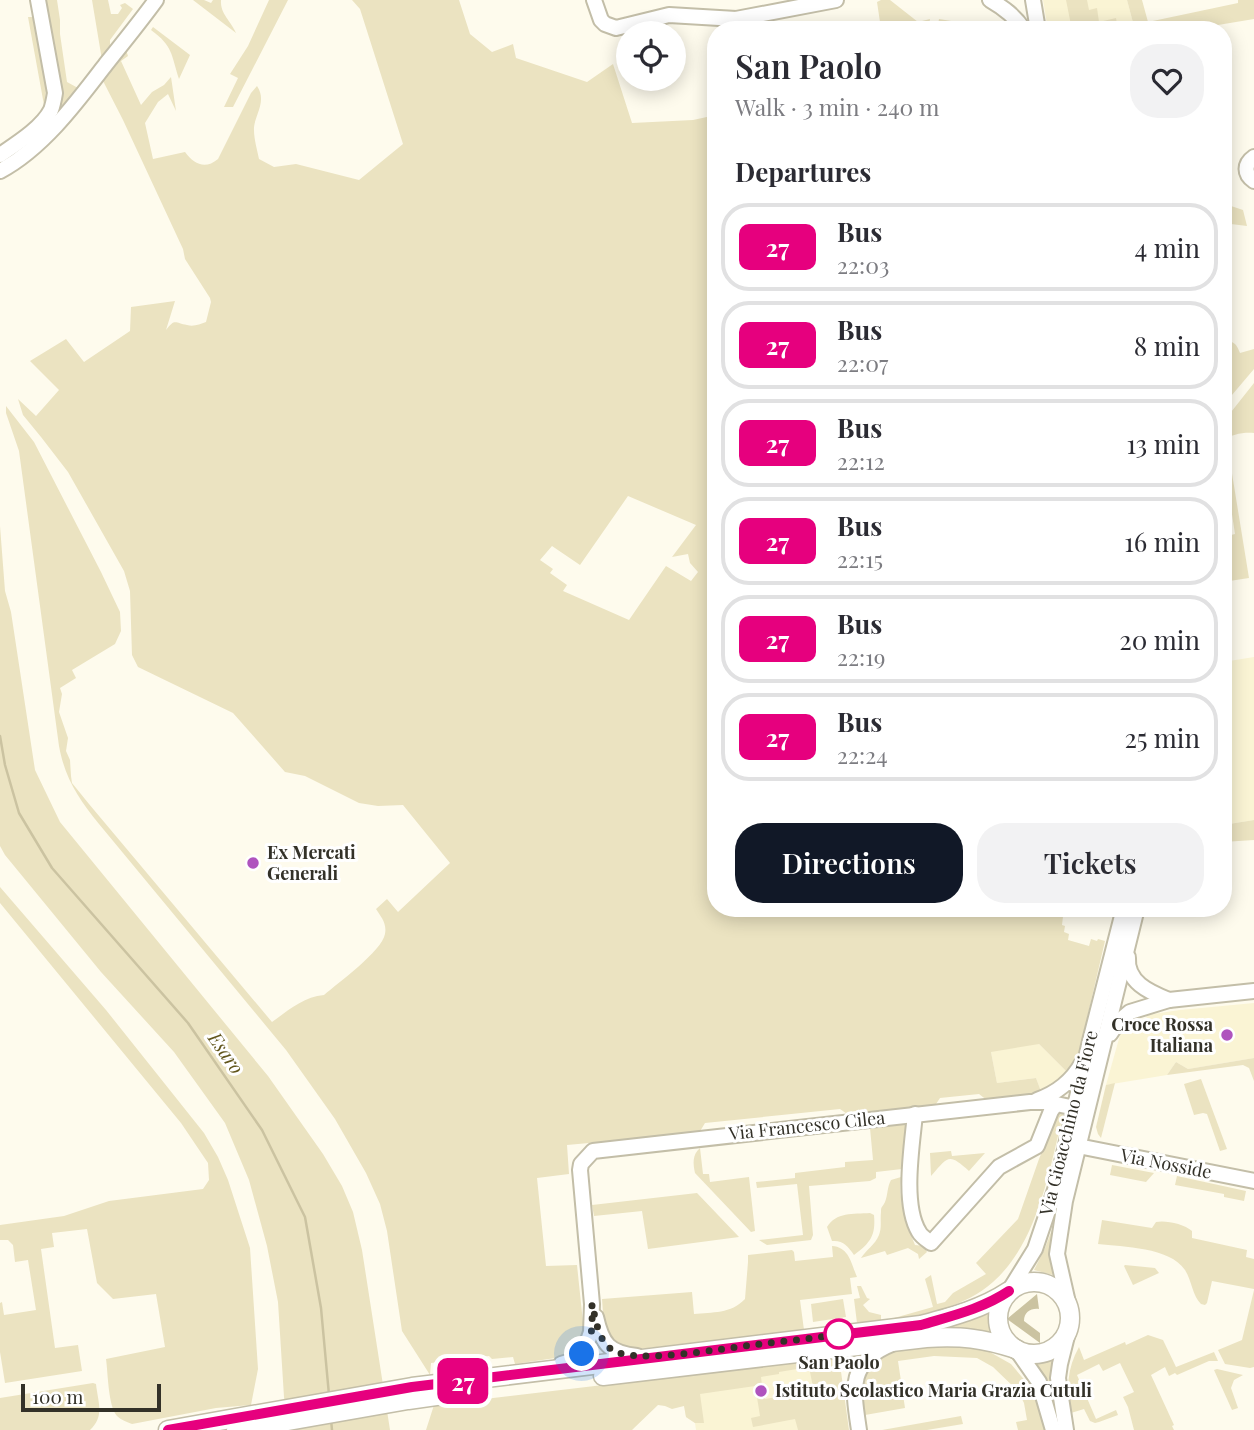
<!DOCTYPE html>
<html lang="en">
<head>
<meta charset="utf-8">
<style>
  body { margin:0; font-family:"Playfair Display",serif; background:#f2f2f3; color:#2b2b33; height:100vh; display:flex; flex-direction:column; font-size:26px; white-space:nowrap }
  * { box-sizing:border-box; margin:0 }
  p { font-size:23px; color:#7c7c81 }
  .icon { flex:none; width:38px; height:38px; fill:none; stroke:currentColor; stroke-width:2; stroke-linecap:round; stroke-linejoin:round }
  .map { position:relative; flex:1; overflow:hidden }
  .details { position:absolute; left:707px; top:21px; width:525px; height:896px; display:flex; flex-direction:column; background:#fff; border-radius:28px; box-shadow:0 4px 18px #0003 }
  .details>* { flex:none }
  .badge { padding:0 14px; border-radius:10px; font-size:24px; line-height:46px }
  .tools { position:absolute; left:616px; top:21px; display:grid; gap:14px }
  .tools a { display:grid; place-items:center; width:70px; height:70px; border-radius:50%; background:#fff; box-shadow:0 4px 18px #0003; font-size:35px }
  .scale { position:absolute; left:21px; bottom:18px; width:140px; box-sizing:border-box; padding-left:7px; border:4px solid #333128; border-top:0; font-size:19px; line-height:24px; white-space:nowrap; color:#333128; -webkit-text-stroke:5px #fff; paint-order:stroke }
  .you { position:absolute; width:35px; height:35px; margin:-18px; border:5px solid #fff; border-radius:50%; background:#1a73e8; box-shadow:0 0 0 10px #1a73e833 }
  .map>.badge { position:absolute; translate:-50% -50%; box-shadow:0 0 0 4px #fff }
  h2 { padding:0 28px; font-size:26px; line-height:63px }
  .round { display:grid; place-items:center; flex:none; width:74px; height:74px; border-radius:28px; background:#f2f2f3 }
  .summary { display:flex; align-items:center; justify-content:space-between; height:119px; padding:0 28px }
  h1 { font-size:33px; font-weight:600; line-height:52px }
  .button { display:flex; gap:14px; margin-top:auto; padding:14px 28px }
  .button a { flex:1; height:80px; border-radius:28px; background:#111827; color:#fff; font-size:28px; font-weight:600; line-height:80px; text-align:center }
  .button a+a { background:#f2f2f3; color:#2b2b33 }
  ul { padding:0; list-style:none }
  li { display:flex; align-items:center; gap:21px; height:88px; margin:0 14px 10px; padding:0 14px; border:4px solid #e1e1e2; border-radius:28px }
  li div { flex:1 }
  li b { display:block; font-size:26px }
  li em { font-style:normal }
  li .badge { min-width:77px; font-weight:700; text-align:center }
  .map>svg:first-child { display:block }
</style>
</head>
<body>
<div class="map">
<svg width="1254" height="1430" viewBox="0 0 1254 1430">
  <rect width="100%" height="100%" fill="#fefbed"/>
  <g fill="#faf4d4">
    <path d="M1043 0H1127L1135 30H1048Z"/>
    <path d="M1254 657V820L1223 825V662Z"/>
    <path d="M993 1002 1039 1044 1067 1072 1056 1086 1042 1094 1036 1078 997 1083 991 1052Z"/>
    <path d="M1254 1003V1058L1188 1069 1176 1062 1167 1075 1106 1085 1120 1035 1124 1028 1132 1021 1141 1025 1147 1019 1146 1015 1180 1010Z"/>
    <path d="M835 1358 845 1430H696L695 1423 686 1417 680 1376Z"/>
  </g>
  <g fill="#ebe3c1" fill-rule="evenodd">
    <path d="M45 0H57L60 20V34L67 82 78 88 55 113Z"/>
    <path d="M92 0H108L111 14H118L122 8 120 5 125 3 133 9 110 40V51L102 60Z"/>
    <path d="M193 0H204L211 3 213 0H221C220 14 231 21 236 33Z"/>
    <path d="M269 0H288L233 107H224L238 78 230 74 248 46Z"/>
    <path d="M352 0H459L470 34 492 52 513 44 516 58 587 82 613 64 632 123 693 120 716 115V908H1064L1062 925 1065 926 1064 932 1069 934 1068 940 1089 946 1091 939 1097 941 1098 939 1105 941 1078 1057 1067 1072 1039 1044 991 1052 997 1083 1036 1078 1042 1094 988 1101 979 1094 940 1098 934 1107 850 1116 840 1109 705 1123 699 1133 567 1145 569 1174 537 1178 546 1266 577 1265 584 1332 579 1349 569 1356 515 1364 513 1357 492 1359 489 1356 431 1363 430 1375 402 1331 387 1231 380 1204 366 1173 335 1119 286 1050 99 824C79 799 65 779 59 746L19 451 6 413V406L34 442 101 572 120 612 121 631 115 644 72 670 76 678 60 688 62 694 59 712 68 738 66 751 70 760 71 776 72 783 89 804 272 1022C289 1010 303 997 324 995 338 983 382 951 385 934 387 923 381 917 376 909L387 899 398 912 450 863 403 805 378 806 359 803 305 776 285 772 233 713 138 667 132 655 130 591 124 571 68 472 41 437 23 415 18 399 36 416 59 390 30 361 66 339 84 362 130 331 131 307 175 301 166 330C175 318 175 323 187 325 194 327 200 324 206 322L211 302 210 298 185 259 183 249 123 120 102 79 126 50 128 56 121 61 141 105 152 92 164 85 171 77 176 111 168 94 158 102 145 123 153 159 185 152C194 164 205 170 218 159L251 93 257 86C268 102 253 117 254 130 254 139 257 149 259 159L274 167 296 164 359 180 403 144 360 9ZM628 496 696 525 672 557 688 554 690 563 698 572 691 581 666 566 629 620 563 591 567 585 550 573 553 569 540 560 552 546 580 565Z"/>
    <path d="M881 0H890L918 22 930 19 928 30H843L880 22 877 2Z"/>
    <path d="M1066 0H1087L1089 10 1097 8 1099 22 1116 18 1118 30H1072Z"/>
    <path d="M1127 0H1142L1148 22 1238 3V0H1254V19L1188 30H1135Z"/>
    <path d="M28 17H34C38 40 51 83 44 105Z"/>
    <path d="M939 19 994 28 993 30H937Z"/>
    <path d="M153 27 190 55 179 79C171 54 173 46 151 30Z"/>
    <path d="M1223 167 1228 205 1243 210 1247 226 1223 223Z"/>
    <path d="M1227 341C1236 342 1237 346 1240 353L1254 349V369L1226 402 1223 398V342Z"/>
    <path d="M1254 383V433C1244 432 1231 434 1223 441L1224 421Z"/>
    <path d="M1228 449 1249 578 1223 582V537L1235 534 1231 508H1223V466Z"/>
    <path d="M0 526 5 591 11 612 35 770 60 822 268 1076 323 1154 342 1186 353 1212 362 1250 390 1430H289L284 1397 278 1302 267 1246 249 1180 225 1123 174 1052 101 972 5 855 0 846Z"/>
    <path d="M1254 820V840L1223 842V825Z"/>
    <path d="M0 887 106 1010 204 1133 218 1157 228 1180 250 1248 258 1369 251 1405 216 1408 132 1424C127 1422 121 1420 117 1416 108 1406 108 1372 106 1359L165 1347 156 1294 113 1299 97 1283 87 1229 52 1233 54 1247 41 1249 55 1348 78 1345 82 1371 5 1383 0 1352V1303L2 1302 4 1315 36 1310 28 1260 15 1262 13 1245 8 1240H0V1225L64 1216 109 1201 203 1189 209 1180 208 1163 181 1123 0 903Z"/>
    <path d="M1254 1058V1081L1249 1068 1243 1065 1167 1075 1176 1062 1188 1069Z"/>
    <path d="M1201 1079 1227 1149 1220 1151 1207 1114 1203 1113 1194 1115 1184 1084Z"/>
    <path d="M1115 1083 1101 1138 1098 1134 1096 1127 1106 1085Z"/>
    <path d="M1062 1112 1063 1115C1049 1171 1038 1242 993 1282 965 1307 923 1316 887 1320L933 1307 925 1279 931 1275 937 1304 945 1302 953 1293 986 1274 976 1263 1018 1219 1039 1159 1056 1117Z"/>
    <path d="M907 1124 902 1169 876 1172V1178L870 1181 809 1186 813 1235 811 1240 767 1245 759 1240 803 1235 797 1184 757 1188 756 1182 795 1178V1173L845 1167V1162L873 1160 870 1128Z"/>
    <path d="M700 1148 703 1174H709L710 1182 749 1177 755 1231 751 1232 695 1173C693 1164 692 1155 700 1148Z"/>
    <path d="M951 1151 952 1156 985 1153 969 1171C948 1152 948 1157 931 1176L930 1153Z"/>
    <path d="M1112 1165 1154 1173 1146 1182 1110 1175Z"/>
    <path d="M1177 1176 1246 1191 1244 1201 1224 1197V1194L1175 1185Z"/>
    <path d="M901 1177C898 1200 906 1223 915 1245L924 1246 927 1252 919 1259 918 1254 908 1248 887 1255 885 1251 861 1258C866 1250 875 1245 879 1235 882 1227 880 1221 881 1212 881 1206 882 1208 885 1202 888 1195 887 1187 891 1180Z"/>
    <path d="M697 1193 739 1237 648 1249 642 1211 594 1216 592 1205Z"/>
    <path d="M870 1213 874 1215C876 1236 870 1243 854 1255 848 1246 843 1240 832 1241L827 1227C836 1212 853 1214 870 1213Z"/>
    <path d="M1102 1220 1152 1228 1156 1222C1166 1220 1184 1224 1192 1231V1238L1247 1250 1246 1257 1254 1259V1289L1212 1281 1207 1303 1205 1305 1201 1304C1192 1295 1192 1281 1185 1270 1170 1247 1123 1247 1098 1244Z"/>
    <path d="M1054 1224 1051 1263 1053 1275 1034 1270 1045 1248Z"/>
    <path d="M832 1246C849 1247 851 1263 857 1277L850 1278 852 1294 800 1300 804 1330 631 1350 616 1347 604 1327 602 1299 692 1292 694 1314C712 1312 731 1314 745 1299L748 1262V1255L792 1250 794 1252 795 1261 833 1257Z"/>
    <path d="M1125 1265 1155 1268 1159 1273 1133 1285 1124 1266Z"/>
    <path d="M857 1286H861L867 1298 870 1299 863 1305 869 1312 881 1315V1320L857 1323 854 1299 860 1298Z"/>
    <path d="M1254 1290V1367L1250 1368 1225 1364 1218 1350 1242 1340Z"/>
    <path d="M843 1299 846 1317 813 1322 811 1304Z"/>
    <path d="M992 1307V1318L994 1333 970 1329H929Z"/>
    <path d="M1148 1335 1163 1340 1176 1367 1214 1352 1218 1361H1209L1177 1375 1175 1373 1169 1376 1165 1367 1151 1375 1174 1425 1172 1426 1174 1430H1134L1128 1407 1123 1397 1134 1392 1120 1363 1103 1371 1099 1364 1077 1375 1096 1419 1116 1410 1118 1415 1099 1422 1095 1423 1090 1421 1084 1409 1071 1413C1066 1390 1067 1368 1079 1347L1084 1360 1125 1342 1126 1345Z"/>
    <path d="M941 1345 968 1347 988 1351 1011 1364 1037 1395 1048 1430H1018L1016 1422 1027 1420 1024 1403 1018 1391 993 1367 977 1358 934 1356 898 1361 905 1408 865 1415C854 1352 892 1349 941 1345Z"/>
    <path d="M1057 1354 1053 1381 1054 1405 1035 1360 1049 1358Z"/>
    <path d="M839 1357 849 1430H798L795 1419 753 1427 751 1418 760 1416 756 1391 763 1390 765 1399 783 1396 784 1398 814 1392 809 1367 779 1372V1374L761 1377 762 1385 700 1394 704 1423H695L686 1417 684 1406 672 1409 665 1406 658 1405 632 1430H426L434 1405Z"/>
    <path d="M1217 1369 1243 1375 1234 1380 1231 1388 1238 1408 1232 1410 1214 1370Z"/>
    <path d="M93 1383 96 1384C98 1403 105 1416 90 1430H0V1398Z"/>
    <path d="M961 1416 963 1424 927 1430H882Z"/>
  </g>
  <path fill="#cbc3a1" d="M1037 1294 1039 1309C1031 1308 1024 1312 1024 1321L1040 1333V1343L1007 1319Z"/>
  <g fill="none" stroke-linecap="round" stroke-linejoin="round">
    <g stroke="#cbc3a1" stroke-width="2.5">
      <path d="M0 736 5 765 19 813 52 868 188 1023 262 1130 305 1217 321 1308 329 1395"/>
      <path d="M331 1419 332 1430"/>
    </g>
    <defs>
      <g id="minor">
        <path d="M594 0 601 20 605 24 616 28 669 15 736 19 836 0"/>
        <path d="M990 0C1004 8 1015 16 1024 30"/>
        <path d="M1033 0 1038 30"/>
        <path d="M0 155C16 144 42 128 51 110 53 105 54 99 55 93L38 0"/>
        <path d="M1254 157C1244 164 1244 174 1254 181"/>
        <path d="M0 171C43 148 77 102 106 64 123 43 140 22 156 0"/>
        <path d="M1128 957C1126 982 1149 992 1169 1000"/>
        <path d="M1110 1034 1118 1022 1130 1012 1169 1000 1254 991"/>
        <path d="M1037 1100C1057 1093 1072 1081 1082 1063"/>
        <path d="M915 1114C912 1146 902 1204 919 1232 921 1236 927 1240 931 1243L999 1167 1037 1146 1051 1111 1056 1104"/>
        <path d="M1078 1146 1254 1181"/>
        <path d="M1009 1291 1035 1249 1057 1184 1090 1041 1124 908"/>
        <path d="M1069 1307 1057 1254 1065 1201 1137 908"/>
        <path d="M596 1317C602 1344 609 1353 637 1356"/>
        <path d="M1016 1349 1039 1382 1053 1430"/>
        <path d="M561 1364 574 1360 584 1352 591 1332 592 1304 580 1170 581 1164 593 1151 1030 1102H1047L1075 1108"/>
        <path d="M859 1430C853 1390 847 1362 892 1344"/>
        <path d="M1066 1430 1058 1378 1060 1364 1070 1324"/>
      </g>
      <g id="major">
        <circle cx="1034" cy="1318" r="36"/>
        <path d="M603 1376 926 1338C962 1336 981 1338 1016 1349"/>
        <path d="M168 1430 412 1387 921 1325C951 1317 982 1309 1009 1291"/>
        <path d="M236 1430 408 1400 450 1394"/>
      </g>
    </defs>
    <use href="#minor" stroke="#c3bea8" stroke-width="18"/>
    <use href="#major" stroke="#c3bea8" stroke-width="21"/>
    <use href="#minor" stroke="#fff" stroke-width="14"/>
    <use href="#major" stroke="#fff" stroke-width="18"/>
  </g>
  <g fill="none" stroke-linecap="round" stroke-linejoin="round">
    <defs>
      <path id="line" d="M168 1430 412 1387 921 1325C951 1316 982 1309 1009 1291"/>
    </defs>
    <use href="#line" stroke="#fff" stroke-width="16"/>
    <use href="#line" stroke="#e6007e" stroke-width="10"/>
    <path stroke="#333128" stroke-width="7" stroke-dasharray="0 12.6" d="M582 1354C594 1341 592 1321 592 1304 596 1320 598 1342 614 1351 638 1364 724 1348 754 1345 782 1341 812 1339 839 1334"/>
  </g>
  <g fill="#af53be" stroke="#fff" stroke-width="2.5">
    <circle cx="253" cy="863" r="7"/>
    <circle cx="1227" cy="1035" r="7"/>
    <circle cx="761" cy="1391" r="7"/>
  </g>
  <circle fill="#fff" stroke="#e6007e" stroke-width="3.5" cx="839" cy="1334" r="14"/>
  <g text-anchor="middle" stroke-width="6" stroke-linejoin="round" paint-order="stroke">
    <g font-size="18" font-weight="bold" fill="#333128" stroke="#fff" text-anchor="start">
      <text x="267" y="859">Ex Mercati<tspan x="267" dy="21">Generali</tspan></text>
      <text x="1213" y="1031" text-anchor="end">Croce Rossa<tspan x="1213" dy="21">Italiana</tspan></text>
      <text x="775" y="1397">Istituto Scolastico Maria Grazia Cutuli</text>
    </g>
    <g font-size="18" fill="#333128" stroke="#fff">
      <text transform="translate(1069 1123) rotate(-76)" y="6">Via Gioacchino da Fiore</text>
      <text transform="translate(807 1126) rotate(-6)" y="6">Via Francesco Cilea</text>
      <text transform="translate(1166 1164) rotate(11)" y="6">Via Nosside</text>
    </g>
    <g font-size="18" font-weight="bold" fill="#333128" stroke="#fff">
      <text x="839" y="1369">San Paolo</text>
    </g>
    <g font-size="19" font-style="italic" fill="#61551b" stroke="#fff">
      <text transform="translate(226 1053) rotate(55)" y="7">Esaro</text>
    </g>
  </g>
</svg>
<div class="tools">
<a><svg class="icon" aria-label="locate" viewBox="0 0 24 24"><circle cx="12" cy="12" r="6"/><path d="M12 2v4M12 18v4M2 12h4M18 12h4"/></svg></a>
</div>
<div class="scale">100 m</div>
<div class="you" style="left:582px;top:1354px"></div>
<b class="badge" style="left:463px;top:1381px;background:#e6007e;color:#fff">27</b>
<section class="details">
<div class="summary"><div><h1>San Paolo</h1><p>Walk · 3 min · 240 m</p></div><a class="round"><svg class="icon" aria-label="heart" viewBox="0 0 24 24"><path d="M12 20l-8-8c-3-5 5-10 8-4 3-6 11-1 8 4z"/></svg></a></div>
<h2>Departures</h2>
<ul>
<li><span class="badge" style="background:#e6007e;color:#fff">27</span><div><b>Bus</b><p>22:03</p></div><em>4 min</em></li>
<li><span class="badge" style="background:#e6007e;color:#fff">27</span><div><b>Bus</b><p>22:07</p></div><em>8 min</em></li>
<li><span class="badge" style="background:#e6007e;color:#fff">27</span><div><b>Bus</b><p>22:12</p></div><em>13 min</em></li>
<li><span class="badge" style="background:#e6007e;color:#fff">27</span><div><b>Bus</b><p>22:15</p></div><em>16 min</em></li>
<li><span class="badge" style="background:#e6007e;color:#fff">27</span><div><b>Bus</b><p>22:19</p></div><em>20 min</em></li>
<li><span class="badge" style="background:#e6007e;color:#fff">27</span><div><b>Bus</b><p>22:24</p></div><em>25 min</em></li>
</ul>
<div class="button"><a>Directions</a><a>Tickets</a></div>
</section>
</div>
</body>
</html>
